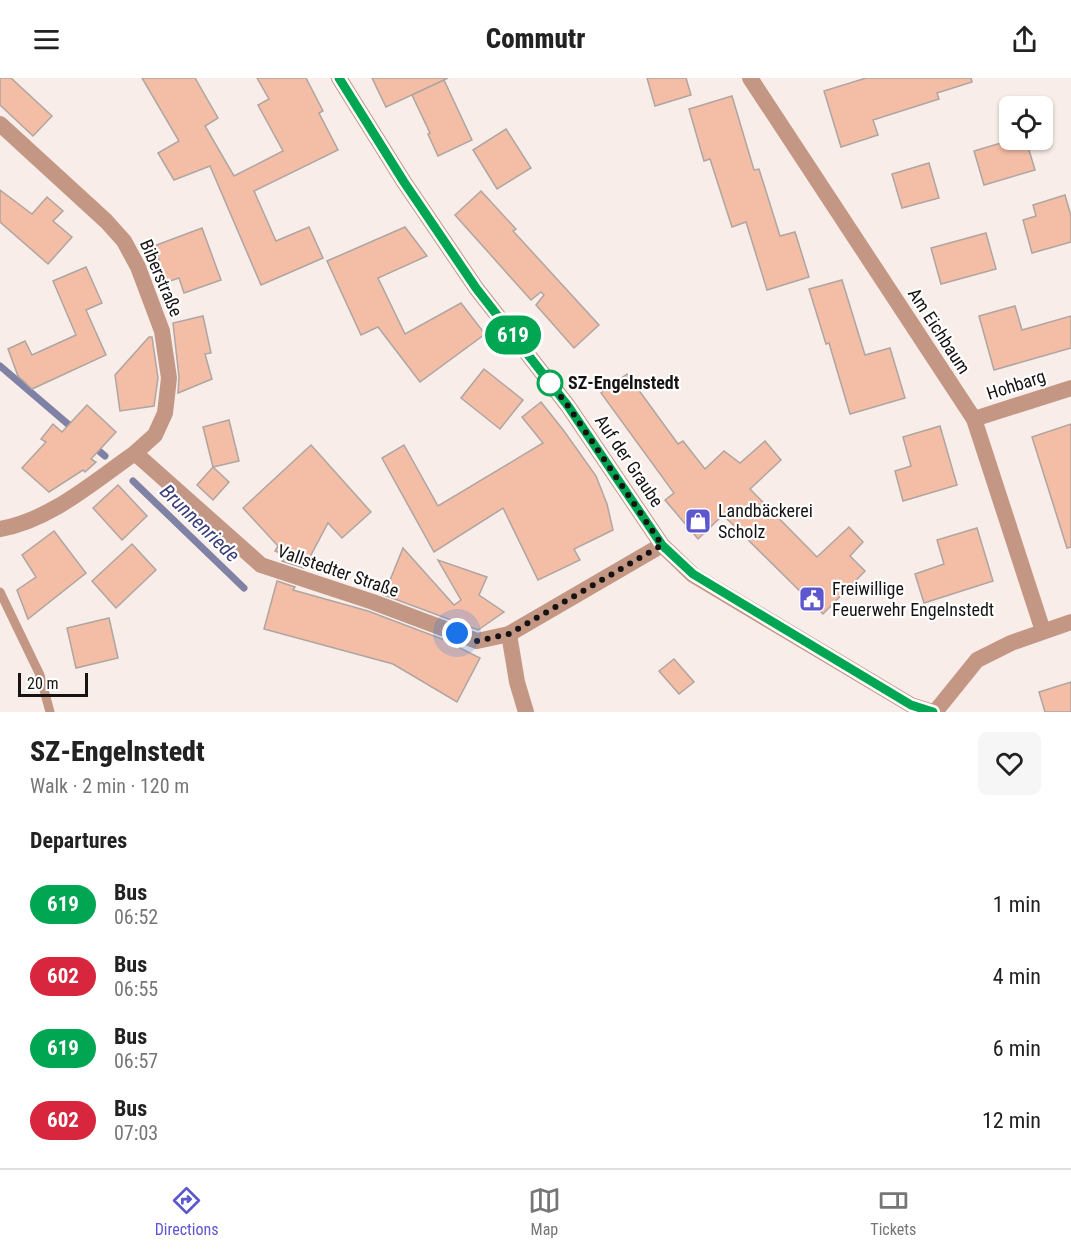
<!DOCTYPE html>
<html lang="en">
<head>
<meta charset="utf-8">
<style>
  body { margin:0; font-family:"Roboto Condensed",sans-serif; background:#f6f6f6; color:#222; height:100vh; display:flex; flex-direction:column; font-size:22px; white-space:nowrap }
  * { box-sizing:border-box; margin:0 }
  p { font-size:20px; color:#767676 }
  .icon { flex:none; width:33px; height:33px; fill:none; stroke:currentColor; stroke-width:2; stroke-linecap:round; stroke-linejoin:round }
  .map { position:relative; height:634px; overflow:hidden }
  .side { display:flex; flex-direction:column; background:#fff; flex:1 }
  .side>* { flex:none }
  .badge { padding:0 12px; border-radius:20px; font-size:21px; line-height:39px }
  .controls { position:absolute; left:999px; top:18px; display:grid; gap:12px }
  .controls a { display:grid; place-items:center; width:54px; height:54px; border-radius:9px; background:#fff; box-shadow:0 2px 4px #0004; font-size:30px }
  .scale { position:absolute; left:18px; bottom:15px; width:70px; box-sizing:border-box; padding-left:6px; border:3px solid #171312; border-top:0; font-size:16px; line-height:21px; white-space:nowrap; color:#171312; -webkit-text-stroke:4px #fff; paint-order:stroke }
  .you { position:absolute; width:30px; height:30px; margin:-15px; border:4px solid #fff; border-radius:50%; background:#1a73e8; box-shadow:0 0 0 9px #1a73e833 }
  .map>.badge { position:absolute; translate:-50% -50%; box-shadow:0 0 0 3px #fff }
  h2 { padding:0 30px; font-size:22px; line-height:54px }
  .round { display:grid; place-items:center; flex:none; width:63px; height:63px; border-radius:9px; background:#f6f6f6 }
  .headline { display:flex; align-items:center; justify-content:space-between; height:102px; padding:0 30px }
  h1 { font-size:28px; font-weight:800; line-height:45px }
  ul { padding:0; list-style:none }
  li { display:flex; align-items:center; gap:18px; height:72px; padding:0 30px }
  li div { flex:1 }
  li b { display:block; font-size:22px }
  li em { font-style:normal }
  li .badge { min-width:66px; font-weight:700; text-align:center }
  header { display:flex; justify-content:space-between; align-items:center; height:78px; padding:0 30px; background:#fff; font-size:27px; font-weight:800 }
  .tabs { display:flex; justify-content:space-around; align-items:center; height:84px; border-top:2px solid #e0e0e0; background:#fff; font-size:16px; color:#767676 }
  .tabs a { display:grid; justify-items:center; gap:3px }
  .tabs .active { color:#5c57cf }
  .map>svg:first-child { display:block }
</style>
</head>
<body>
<header><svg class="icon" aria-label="menu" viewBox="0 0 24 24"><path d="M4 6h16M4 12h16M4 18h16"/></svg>Commutr<svg class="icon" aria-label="share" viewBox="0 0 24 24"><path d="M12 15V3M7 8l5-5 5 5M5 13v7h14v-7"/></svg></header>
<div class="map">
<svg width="1071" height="634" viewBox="0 0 1071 634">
  <rect width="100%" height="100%" fill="#f8ede9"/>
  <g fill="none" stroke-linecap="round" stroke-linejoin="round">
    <g stroke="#7f82a4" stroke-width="7">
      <path d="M0 288 76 353"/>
      <path d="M93 368 105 378"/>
      <path d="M133 403 244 510"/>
    </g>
  </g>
  <g fill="#f4bda6" stroke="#afa5a1" stroke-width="1.5">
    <path d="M0 0H11L52 38 33 58 0 27Z"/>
    <path d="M142 0H195L218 40 205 48 234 98 283 73 258 27 269 21 257 0H306L323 33 319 35 338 72 254 113 276 163 309 149 323 180 261 207 210 88 174 102 158 75 179 63Z"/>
    <path d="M372 0H448L386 29Z"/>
    <path d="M647 0H686L691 17 655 28Z"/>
    <path d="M866 0H971L972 4 937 15 939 21 873 42 878 57 841 69 824 13Z"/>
    <path d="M444 2 472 62 438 78 428 56 430 55 412 17Z"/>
    <path d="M732 18 754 92 759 91 780 158 795 154 809 199 767 212 746 144 732 149 710 81 704 83 689 31Z"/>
    <path d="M506 51 531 90 497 111 473 72Z"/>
    <path d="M1011 62H1026L1035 92 984 107 974 73Z"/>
    <path d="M929 85 939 120 902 130 892 96Z"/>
    <path d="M0 112 32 136 47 119 63 133 53 143 72 159 48 186 0 144Z"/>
    <path d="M481 113 516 151 513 153 599 247 574 270 536 227 544 217 541 214 531 222 455 137Z"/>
    <path d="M1065 117 1071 138V164L1032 175 1023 142 1036 138 1033 127Z"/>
    <path d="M405 149 427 178 378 200 405 256 461 225 485 256 420 304 378 249 361 257 327 183Z"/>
    <path d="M202 150 221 202 184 215 179 200 167 204 154 168Z"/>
    <path d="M986 155 996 191 941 206 931 170Z"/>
    <path d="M86 189 102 225 86 232 106 277 32 311 18 298 8 271 25 263 32 277 76 257 53 203Z"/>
    <path d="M842 202 865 277 890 270 905 320 850 336 829 265 826 266 809 211Z"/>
    <path d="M1015 228 1022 252 1071 238V270L994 292 979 238Z"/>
    <path d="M203 238 211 275 205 276 212 301 178 315 179 299 173 245Z"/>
    <path d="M149 259H152L158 300 154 328 120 333 115 297Z"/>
    <path d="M484 291 523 322 500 351 461 320Z"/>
    <path d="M627 296 678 366 683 363 705 391 724 373 740 385 765 363 781 382 750 411 817 479 849 449 863 464 850 478 865 493 823 536 723 437 698 461 665 422 674 415 601 315Z"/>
    <path d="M541 324 564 353 596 398 607 426 613 452 574 471 580 482 538 502 503 430 434 474 382 380 404 367 438 428 543 365 522 339Z"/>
    <path d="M87 327 116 354 91 381 96 384 85 394 83 392 49 414 22 390 46 364 41 361 53 346 62 354Z"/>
    <path d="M229 342 239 383 213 389 203 349Z"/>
    <path d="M1071 346V469L1067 470 1032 359Z"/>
    <path d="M940 348 957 407 903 423 895 393 911 388 903 359Z"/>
    <path d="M311 367 371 434 342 460 328 445 304 490 282 483 284 477 275 473 278 468 243 430Z"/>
    <path d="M213 389 229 404 213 422 197 407Z"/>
    <path d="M118 407 147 438 122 462 93 430Z"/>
    <path d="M977 450 993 503 924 525 915 496 944 486 937 462Z"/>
    <path d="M54 453 86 495 28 541 17 512 36 499 22 477Z"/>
    <path d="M132 466 156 492 116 530 92 503Z"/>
    <path d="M403 470 454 527 461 522 438 482 487 499 479 517 504 534 478 552 384 517Z"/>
    <path d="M277 503 295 509 293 512 368 533 458 567 456 568 480 580 457 624 393 586 264 551Z"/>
    <path d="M109 540 118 580 76 590 67 550Z"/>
    <path d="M674 581 694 604 679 616 659 593Z"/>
    <path d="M1071 604V634H1045L1039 614Z"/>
  </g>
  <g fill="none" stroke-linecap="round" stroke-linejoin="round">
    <path stroke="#c39784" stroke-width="9" d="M0 514 40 597 50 634"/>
    <g stroke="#c39784" stroke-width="16">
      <path d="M750 0 974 341 1043 553"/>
      <path d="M0 46 106 143 124 163 138 189 162 253 169 300 165 335 155 357 135 375"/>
      <path d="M974 341 1071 310"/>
      <path d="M0 451C51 442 93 404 135 375L261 487 373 524 477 563 509 556 662 467"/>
      <path d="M509 556 517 604 526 634"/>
    </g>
    <g stroke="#c39784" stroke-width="16">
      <path d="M339 0 404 104 476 210 568 328 662 467 693 497 911 627 933 634"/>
      <path d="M935 634 977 582 1011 565 1071 544"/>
    </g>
  </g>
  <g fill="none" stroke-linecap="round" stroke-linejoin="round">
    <defs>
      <path id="line" d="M339 0 404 104 476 210 568 328 662 467 693 496 911 627 933 634"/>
    </defs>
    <use href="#line" stroke="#fff" stroke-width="14"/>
    <use href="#line" stroke="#00a651" stroke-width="9"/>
    <path stroke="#171312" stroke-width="6" stroke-dasharray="0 10.8" d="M457 555 477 563 509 556 662 467 568 328 549 303 550 305"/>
  </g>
  <defs>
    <symbol id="shop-square" viewBox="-11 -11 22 22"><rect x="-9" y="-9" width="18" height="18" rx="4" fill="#5c57cf" stroke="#fff"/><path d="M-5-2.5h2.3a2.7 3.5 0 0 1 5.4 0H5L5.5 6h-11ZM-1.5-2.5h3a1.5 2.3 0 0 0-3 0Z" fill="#fff"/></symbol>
    <symbol id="civic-square" viewBox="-11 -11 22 22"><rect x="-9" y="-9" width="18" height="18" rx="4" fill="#5c57cf" stroke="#fff"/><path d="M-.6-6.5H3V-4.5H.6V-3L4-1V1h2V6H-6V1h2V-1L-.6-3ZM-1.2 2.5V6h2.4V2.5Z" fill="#fff"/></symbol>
  </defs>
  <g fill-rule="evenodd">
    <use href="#shop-square" x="683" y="428" width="30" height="30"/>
    <use href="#civic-square" x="797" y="506" width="30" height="30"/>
  </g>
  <circle fill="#fff" stroke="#00a651" stroke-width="3" cx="550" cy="305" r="12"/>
  <g text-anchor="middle" stroke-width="4.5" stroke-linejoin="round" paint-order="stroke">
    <g font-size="18" fill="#171312" stroke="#fff">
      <text transform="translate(161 200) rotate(67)" y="6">Biberstraße</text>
      <text transform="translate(939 253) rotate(57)" y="6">Am Eichbaum</text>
      <text transform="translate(1016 307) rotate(-18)" y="6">Hohbarg</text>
      <text transform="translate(629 383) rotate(56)" y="6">Auf der Graube</text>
      <text transform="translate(338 493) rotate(19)" y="6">Vallstedter Straße</text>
    </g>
    <g font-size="18" font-weight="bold" fill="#171312" stroke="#fff" text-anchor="start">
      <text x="568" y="311">SZ-Engelnstedt</text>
    </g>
    <g font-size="18" fill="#171312" stroke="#fff" text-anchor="start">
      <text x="718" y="439">Landbäckerei<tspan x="718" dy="21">Scholz</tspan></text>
      <text x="832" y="517">Freiwillige<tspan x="832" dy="21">Feuerwehr Engelnstedt</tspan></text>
    </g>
    <g font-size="20" font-style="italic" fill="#3b3c79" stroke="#fff">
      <text transform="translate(200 445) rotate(44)" y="7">Brunnenriede</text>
    </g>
  </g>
</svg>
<div class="controls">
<a><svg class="icon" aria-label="locate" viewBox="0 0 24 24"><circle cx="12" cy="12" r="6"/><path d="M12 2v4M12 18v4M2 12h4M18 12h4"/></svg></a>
</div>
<div class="scale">20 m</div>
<div class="you" style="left:457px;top:555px"></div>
<b class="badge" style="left:513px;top:257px;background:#00a651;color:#fff">619</b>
</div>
<section class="side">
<div class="headline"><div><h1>SZ-Engelnstedt</h1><p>Walk · 2 min · 120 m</p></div><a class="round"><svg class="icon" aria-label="heart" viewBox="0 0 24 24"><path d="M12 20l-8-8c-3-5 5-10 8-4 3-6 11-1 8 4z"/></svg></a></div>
<h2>Departures</h2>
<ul>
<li><span class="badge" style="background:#00a651;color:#fff">619</span><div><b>Bus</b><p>06:52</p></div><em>1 min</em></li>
<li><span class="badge" style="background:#d7263d;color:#fff">602</span><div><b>Bus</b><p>06:55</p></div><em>4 min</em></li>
<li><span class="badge" style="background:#00a651;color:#fff">619</span><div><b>Bus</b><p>06:57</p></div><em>6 min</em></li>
<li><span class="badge" style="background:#d7263d;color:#fff">602</span><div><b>Bus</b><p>07:03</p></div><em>12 min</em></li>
</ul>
</section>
<nav class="tabs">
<a class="active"><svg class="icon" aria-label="directions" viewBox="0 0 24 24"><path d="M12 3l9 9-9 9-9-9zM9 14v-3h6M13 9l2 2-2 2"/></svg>Directions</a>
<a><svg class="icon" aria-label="map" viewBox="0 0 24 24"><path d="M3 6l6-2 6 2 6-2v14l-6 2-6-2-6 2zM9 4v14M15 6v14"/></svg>Map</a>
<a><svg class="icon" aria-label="tickets" viewBox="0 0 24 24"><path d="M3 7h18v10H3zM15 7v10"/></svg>Tickets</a>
</nav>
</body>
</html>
